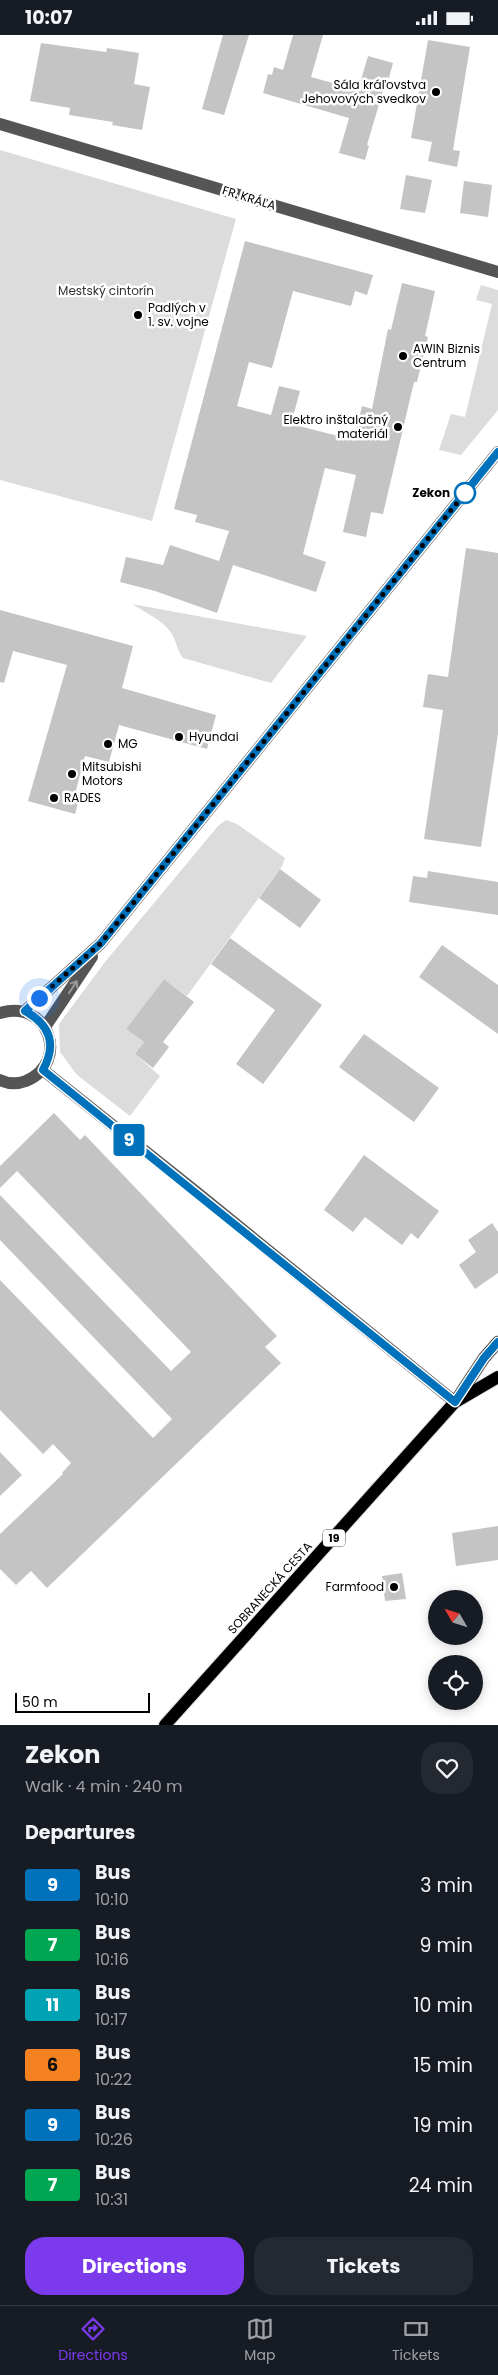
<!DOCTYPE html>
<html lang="en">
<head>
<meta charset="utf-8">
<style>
  body { margin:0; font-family:Poppins,sans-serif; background:#242831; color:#f1f3f6; height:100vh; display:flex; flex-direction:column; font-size:19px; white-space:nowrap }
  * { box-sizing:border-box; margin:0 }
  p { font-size:16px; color:#9ea1a6 }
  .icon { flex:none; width:28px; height:28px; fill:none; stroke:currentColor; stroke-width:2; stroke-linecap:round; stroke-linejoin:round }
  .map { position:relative; height:1690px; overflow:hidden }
  .drawer { display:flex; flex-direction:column; background:#171b24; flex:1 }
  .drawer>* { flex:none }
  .badge { padding:0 10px; border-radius:4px; font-size:18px; line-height:32px }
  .needle { width:32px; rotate:309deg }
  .buttons { position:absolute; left:428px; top:1555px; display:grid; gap:10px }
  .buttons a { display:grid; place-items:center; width:55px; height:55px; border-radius:50%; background:#171b24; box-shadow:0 2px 12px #0003; font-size:25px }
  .scale { position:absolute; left:15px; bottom:12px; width:135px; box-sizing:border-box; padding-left:5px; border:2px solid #000; border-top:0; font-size:14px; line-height:18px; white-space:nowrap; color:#000; -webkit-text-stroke:4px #fff; paint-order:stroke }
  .you { position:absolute; width:25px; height:25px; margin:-12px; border:4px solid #fff; border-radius:50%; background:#1a73e8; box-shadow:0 0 0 8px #1a73e833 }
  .map>.badge { position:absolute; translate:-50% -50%; box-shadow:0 0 0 2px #fff }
  h2 { padding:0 25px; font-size:19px; line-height:45px }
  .round { display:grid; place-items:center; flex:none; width:52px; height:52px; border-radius:20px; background:#242831 }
  .summary { display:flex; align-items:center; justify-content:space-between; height:85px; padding:0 25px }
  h1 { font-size:24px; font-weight:700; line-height:38px }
  .primary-button { display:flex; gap:10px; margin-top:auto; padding:10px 25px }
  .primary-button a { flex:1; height:58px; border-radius:20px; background:#7c3aed; color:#fff; font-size:20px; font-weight:700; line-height:58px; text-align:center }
  .primary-button a+a { background:#242831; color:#f1f3f6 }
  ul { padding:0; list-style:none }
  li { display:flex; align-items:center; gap:15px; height:60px; padding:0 25px }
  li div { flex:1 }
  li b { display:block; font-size:19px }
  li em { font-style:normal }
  li .badge { min-width:55px; font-weight:700; text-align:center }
  .status { display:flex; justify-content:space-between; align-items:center; height:35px; padding:0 25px; background:#171b24; direction:ltr }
  .status svg { height:14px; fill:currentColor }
  .tab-bar { display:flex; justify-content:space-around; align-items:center; height:70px; border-top:1px solid #363941; background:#171b24; font-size:14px; color:#9ea1a6 }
  .tab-bar a { display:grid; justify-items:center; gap:2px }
  .tab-bar .current { color:#7c3aed }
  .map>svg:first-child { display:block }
</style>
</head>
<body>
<div class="status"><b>10:07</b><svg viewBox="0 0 49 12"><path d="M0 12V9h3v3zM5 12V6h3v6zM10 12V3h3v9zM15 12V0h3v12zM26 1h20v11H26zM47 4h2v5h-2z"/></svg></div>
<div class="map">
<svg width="498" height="1690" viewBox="0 0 498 1690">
  <rect width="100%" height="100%" fill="#fff"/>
  <g fill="#dcdcdc">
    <path d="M0 115 236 184 152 486 0 445Z"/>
    <path d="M481 250 498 255V375L461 420 439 415 451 379 465 382 492 269 476 265Z"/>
    <path d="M132 569 307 601 271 648 183 623C177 615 177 609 173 601 165 586 146 578 132 569Z"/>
    <path d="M226 785 237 789 285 823 282 831 187 961 164 944 126 994 144 1007 135 1019 160 1041 130 1081 77 1040 60 1017 59 989 105 927 218 791Z"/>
  </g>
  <g fill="#c4c4c4">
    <path d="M223 0H249L224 80 202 74Z"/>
    <path d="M293 0H323L311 42 358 55 368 21 393 28 389 43 387 42 367 110 369 111 365 125 339 118 349 83 263 58 268 39 272 40 274 32 283 35Z"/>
    <path d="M428 5 470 12 453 115 460 116 457 132 428 126 432 107 411 103Z"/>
    <path d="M41 8 106 17 107 13 139 18 134 49 150 52 142 95 112 90 113 87 69 80 70 73 30 66Z"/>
    <path d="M406 140 432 145 425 178 400 174Z"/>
    <path d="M464 146 492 150 488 182 460 178Z"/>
    <path d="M245 206 373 240 367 260 355 256 351 271 293 256 272 333 249 327 237 371 271 380 279 351 300 356 291 389 354 405 362 371 372 374 388 294 391 295 402 248 435 256 425 301 428 302 417 347H414L383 479 371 477 366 502 343 497 356 440 325 433 303 519 326 527 316 557 233 530 217 578 155 556 120 547 126 522 163 530 170 510 219 526 229 496 195 487 197 480 174 474Z"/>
    <path d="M466 513 498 518V699L481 812 424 804 443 675 423 672 428 639 448 642Z"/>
    <path d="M0 575 133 611 122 653 216 680 207 714 119 690 109 727 85 721 75 759 80 760 75 779 28 766 67 630 13 616 4 648 0 647Z"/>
    <path d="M280 834 321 865 300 893 259 863Z"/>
    <path d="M428 836 498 847V880L409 867 413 841 427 843Z"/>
    <path d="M230 903 322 970 263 1049 236 1029 275 975 211 929Z"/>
    <path d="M442 910 498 950V999L419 942Z"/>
    <path d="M164 944 194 967 163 1007 169 1012 153 1033 135 1019 144 1007 126 994Z"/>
    <path d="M364 999 439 1053 414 1087 339 1032Z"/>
    <path d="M54 1078 80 1105 85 1100 277 1301 265 1312 281 1328 47 1553 31 1536 16 1550 0 1534V1499L63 1439 62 1438 71 1428 53 1409 43 1419 0 1375V1245L153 1403 172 1384 0 1205V1160L171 1336 191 1317 17 1136 0 1153V1131Z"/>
    <path d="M364 1120 439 1176 418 1204 411 1198 402 1210 365 1182 353 1197 324 1175Z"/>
    <path d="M492 1188 498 1197V1238L475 1254 459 1230 476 1217 468 1205Z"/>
    <path d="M0 1417 22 1440 0 1461Z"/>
    <path d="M498 1491V1525L456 1531 452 1498Z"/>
    <path d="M402 1538 406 1564 385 1566 382 1541Z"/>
  </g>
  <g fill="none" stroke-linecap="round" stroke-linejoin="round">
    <defs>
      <g id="major">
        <path d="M457 1366 498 1342"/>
        <path d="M165 1690 455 1367 484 1323 498 1307"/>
      </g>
    </defs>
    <use href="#major" stroke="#dbdbdb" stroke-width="14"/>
    <g stroke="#555" stroke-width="12">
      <path d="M0 89 498 237"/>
      <path d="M25 976 101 908 498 417"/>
      <path d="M0 978C48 963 71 1027 26 1046 18 1049 8 1049 0 1045"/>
      <path d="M45 992 92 922"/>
      <path d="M43 1035 195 1156 455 1367"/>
    </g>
    <use href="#major" stroke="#000" stroke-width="12"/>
  </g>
  <defs><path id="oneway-shaft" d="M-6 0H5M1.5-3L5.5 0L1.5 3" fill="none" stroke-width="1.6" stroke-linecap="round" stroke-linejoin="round" transform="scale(1.25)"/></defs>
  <use stroke="#999" href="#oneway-shaft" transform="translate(73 952) rotate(-57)"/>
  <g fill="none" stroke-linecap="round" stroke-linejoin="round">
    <defs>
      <path id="line" d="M498 417 101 908 25 976C50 990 57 1009 43 1035L455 1367 484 1323 498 1307"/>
    </defs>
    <use href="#line" stroke="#fff" stroke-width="11"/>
    <use href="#line" stroke="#0072bc" stroke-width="8"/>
    <path stroke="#000" stroke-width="5" stroke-dasharray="0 9" d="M39 963 101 908 465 458"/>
  </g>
  <g fill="#000" stroke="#fff" stroke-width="2">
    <circle cx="436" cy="57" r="5"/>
    <circle cx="138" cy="280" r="5"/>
    <circle cx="403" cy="321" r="5"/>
    <circle cx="398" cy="392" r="5"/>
    <circle cx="179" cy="702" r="5"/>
    <circle cx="108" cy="709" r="5"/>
    <circle cx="72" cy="739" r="5"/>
    <circle cx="54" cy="763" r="5"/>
    <circle cx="394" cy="1552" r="5"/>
  </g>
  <circle fill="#fff" stroke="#0072bc" stroke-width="2.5" cx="465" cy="458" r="10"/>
  <g text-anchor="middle" stroke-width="5" stroke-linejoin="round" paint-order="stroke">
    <rect fill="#fff" stroke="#4c4c4c" stroke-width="1" x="323" y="1494.5" width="22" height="17" rx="4"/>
    <g font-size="11" font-weight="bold" fill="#000">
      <text x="334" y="1507">19</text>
    </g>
    <g font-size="12" fill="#000" stroke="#fff" text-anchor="start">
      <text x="426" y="54" text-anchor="end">Sála kráľovstva<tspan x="426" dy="14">Jehovových svedkov</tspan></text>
      <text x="148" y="277">Padlých v<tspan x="148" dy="14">1. sv. vojne</tspan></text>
      <text x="413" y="318">AWIN Biznis<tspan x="413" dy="14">Centrum</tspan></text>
      <text x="388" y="389" text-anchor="end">Elektro inštalačný<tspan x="388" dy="14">materiál</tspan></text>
      <text x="189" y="706">Hyundai</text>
      <text x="118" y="713">MG</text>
      <text x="82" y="736">Mitsubishi<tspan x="82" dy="14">Motors</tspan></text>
      <text x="64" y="767">RADES</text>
      <text x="384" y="1556" text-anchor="end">Farmfood</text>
    </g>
    <g font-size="12" fill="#000" stroke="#fff">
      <text transform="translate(249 163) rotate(17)" y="4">FR. KRÁĽA</text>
      <text transform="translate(270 1553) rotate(-48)" y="4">SOBRANECKÁ CESTA</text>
    </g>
    <g font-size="12" fill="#333" stroke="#fff">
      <text x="106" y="260">Mestský cintorín</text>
    </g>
    <g font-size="12" font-weight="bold" fill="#000" stroke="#fff" text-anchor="end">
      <text x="450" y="462">Zekon</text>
    </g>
  </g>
</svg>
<div class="buttons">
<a><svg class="needle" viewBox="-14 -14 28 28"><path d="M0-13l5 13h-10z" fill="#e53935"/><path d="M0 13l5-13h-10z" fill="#9ea1a6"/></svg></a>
<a><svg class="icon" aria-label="locate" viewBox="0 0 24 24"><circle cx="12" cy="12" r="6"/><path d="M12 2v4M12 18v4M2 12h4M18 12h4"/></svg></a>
</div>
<div class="scale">50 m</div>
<div class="you" style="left:39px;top:963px"></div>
<b class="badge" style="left:129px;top:1105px;background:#0072bc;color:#fff">9</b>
</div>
<section class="drawer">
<div class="summary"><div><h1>Zekon</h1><p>Walk · 4 min · 240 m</p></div><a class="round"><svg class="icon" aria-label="heart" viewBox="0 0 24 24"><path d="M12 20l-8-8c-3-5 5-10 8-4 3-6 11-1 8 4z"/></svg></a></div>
<h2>Departures</h2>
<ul>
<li><span class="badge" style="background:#0072bc;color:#fff">9</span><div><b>Bus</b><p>10:10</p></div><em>3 min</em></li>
<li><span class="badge" style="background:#00a651;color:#fff">7</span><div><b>Bus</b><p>10:16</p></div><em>9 min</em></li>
<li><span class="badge" style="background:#00a3b4;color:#fff">11</span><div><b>Bus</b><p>10:17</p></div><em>10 min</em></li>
<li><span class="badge" style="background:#f58220;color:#111">6</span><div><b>Bus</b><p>10:22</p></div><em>15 min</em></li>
<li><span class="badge" style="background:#0072bc;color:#fff">9</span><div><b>Bus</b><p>10:26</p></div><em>19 min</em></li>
<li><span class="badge" style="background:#00a651;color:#fff">7</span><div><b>Bus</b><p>10:31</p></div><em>24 min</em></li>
</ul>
<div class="primary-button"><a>Directions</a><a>Tickets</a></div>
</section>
<nav class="tab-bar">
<a class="current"><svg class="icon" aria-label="directions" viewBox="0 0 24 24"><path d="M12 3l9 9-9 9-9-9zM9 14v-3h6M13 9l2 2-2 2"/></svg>Directions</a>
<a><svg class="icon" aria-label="map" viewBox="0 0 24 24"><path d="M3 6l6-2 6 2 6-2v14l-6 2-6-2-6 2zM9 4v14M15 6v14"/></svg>Map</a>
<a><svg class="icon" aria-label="tickets" viewBox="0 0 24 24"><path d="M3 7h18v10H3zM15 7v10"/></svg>Tickets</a>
</nav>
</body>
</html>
